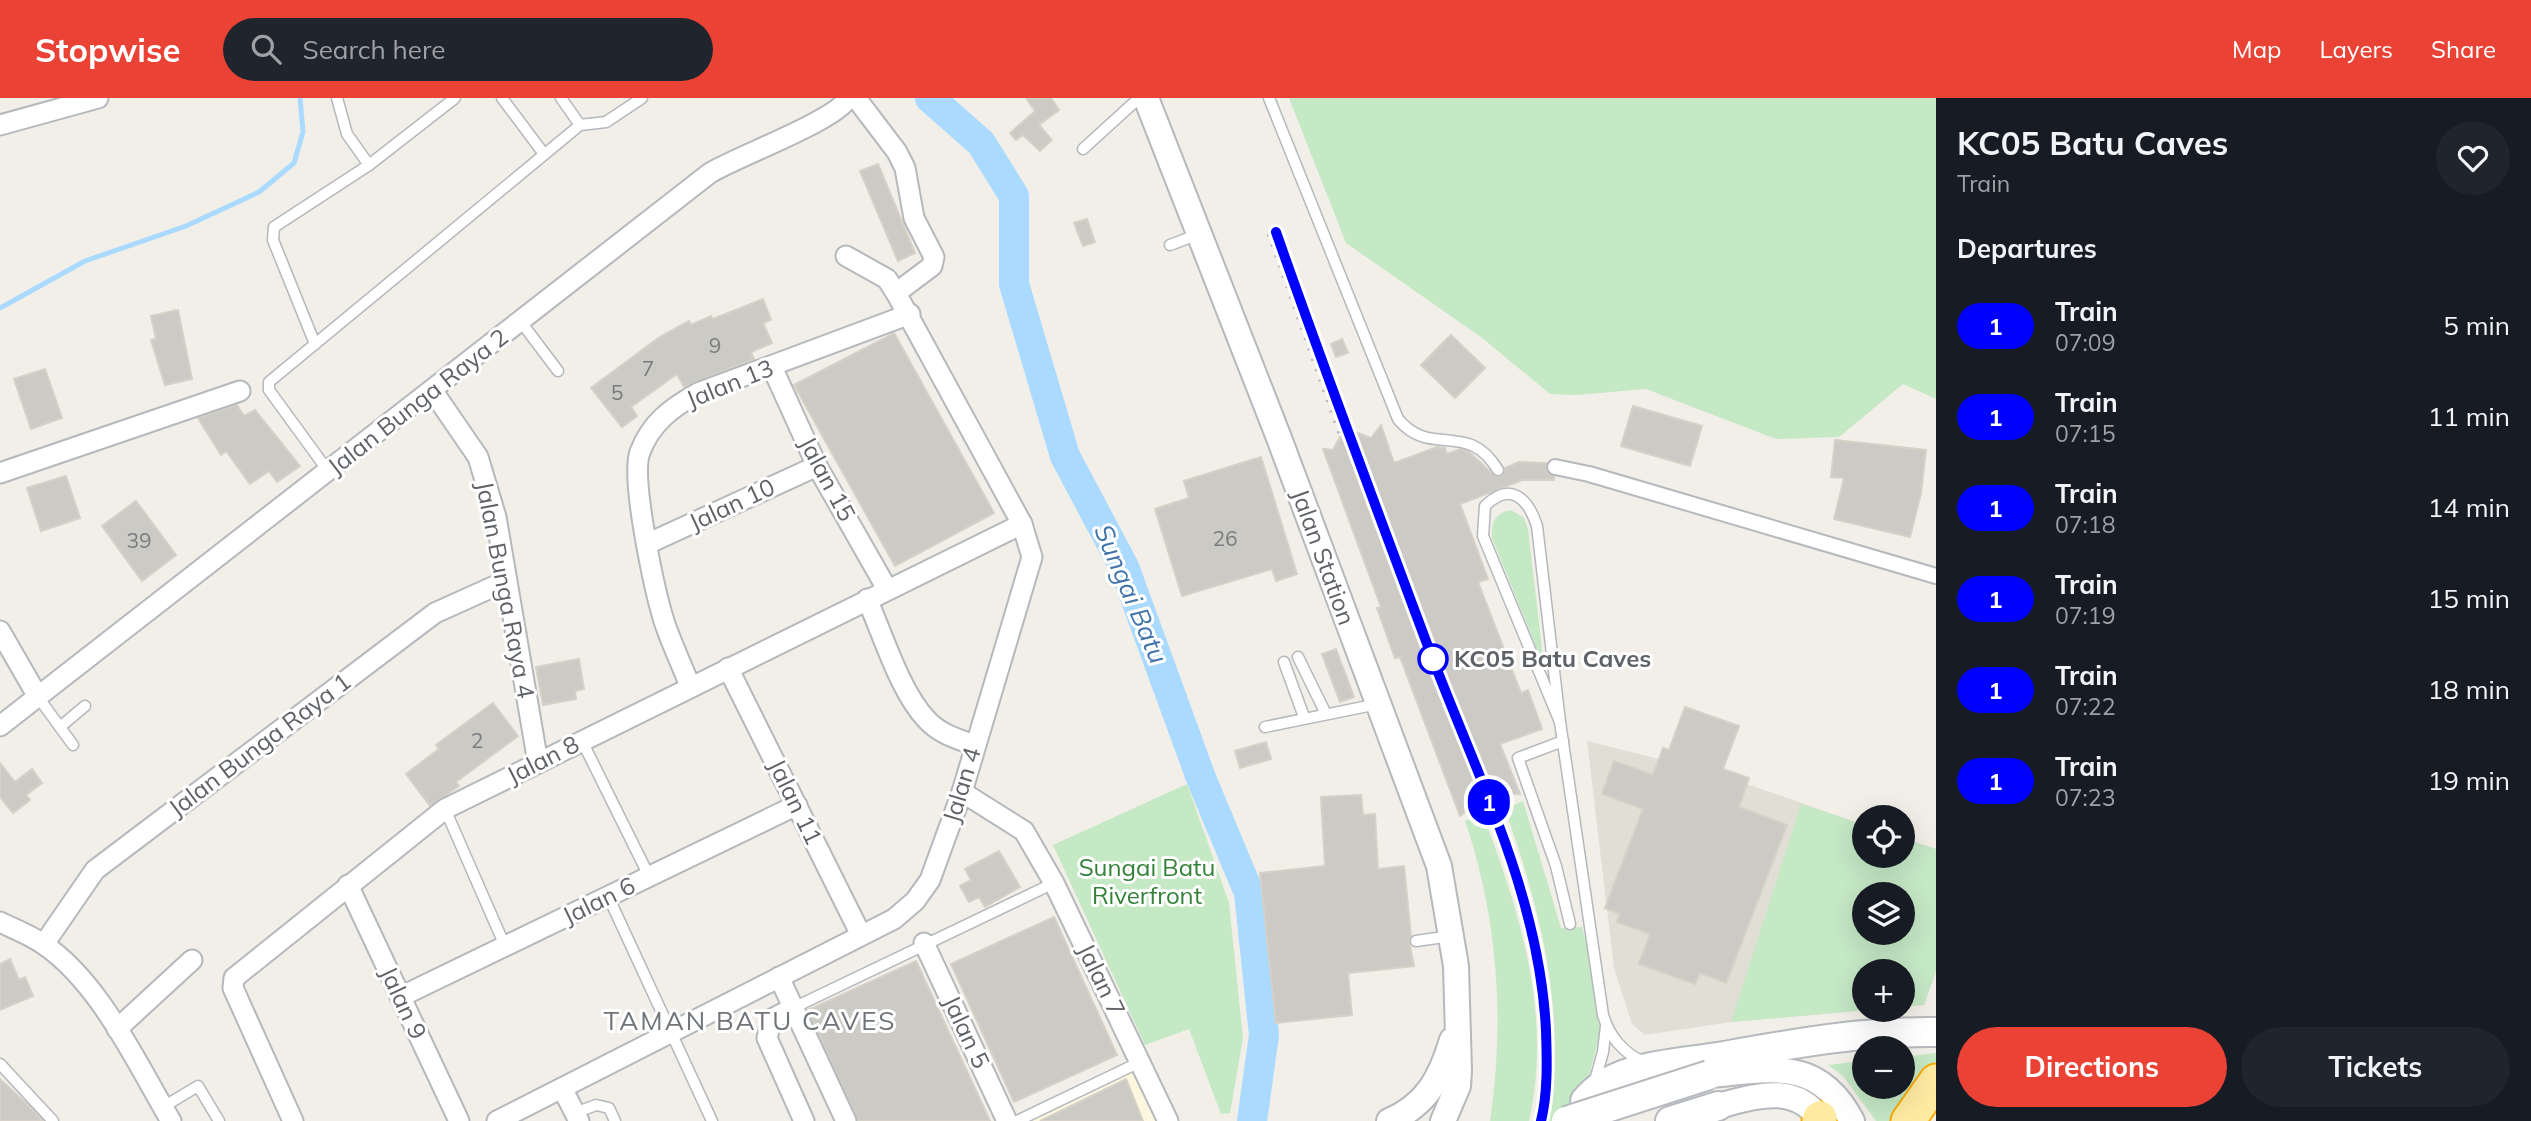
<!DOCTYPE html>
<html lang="en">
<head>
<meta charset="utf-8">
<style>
  body { margin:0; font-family:Mulish,sans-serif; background:#20242c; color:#f1f3f6; height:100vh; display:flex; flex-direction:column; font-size:26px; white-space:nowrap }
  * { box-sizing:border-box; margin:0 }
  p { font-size:23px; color:#9ea1a6 }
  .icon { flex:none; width:38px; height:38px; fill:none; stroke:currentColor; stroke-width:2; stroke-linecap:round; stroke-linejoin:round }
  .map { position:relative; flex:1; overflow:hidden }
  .sheet { display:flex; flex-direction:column; background:#171b24; width:595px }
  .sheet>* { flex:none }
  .badge { padding:0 14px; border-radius:23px; font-size:24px; line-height:46px }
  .fabs { position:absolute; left:1852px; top:707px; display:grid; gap:14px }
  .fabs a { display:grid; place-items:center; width:63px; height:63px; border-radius:50%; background:#171b24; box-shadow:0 7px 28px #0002; font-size:35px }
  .map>.badge { position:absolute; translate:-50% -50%; box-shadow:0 0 0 4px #fff }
  h2 { padding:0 21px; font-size:26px; line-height:63px }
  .round { display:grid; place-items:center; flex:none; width:74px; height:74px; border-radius:37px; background:#20242c }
  .head { display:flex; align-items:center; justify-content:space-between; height:119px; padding:0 21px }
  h1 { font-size:33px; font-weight:700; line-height:52px }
  .cta { display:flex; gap:14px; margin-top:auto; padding:14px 21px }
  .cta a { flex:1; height:80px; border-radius:42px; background:#ea4335; color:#fff; font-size:28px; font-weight:700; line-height:80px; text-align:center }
  .cta a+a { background:#20242c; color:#f1f3f6 }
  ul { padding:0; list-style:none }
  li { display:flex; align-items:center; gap:21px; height:91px; padding:0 21px }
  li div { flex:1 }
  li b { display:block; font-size:26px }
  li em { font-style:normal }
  li .badge { min-width:77px; font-weight:700; text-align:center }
  header { display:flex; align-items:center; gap:42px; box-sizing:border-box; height:98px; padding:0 35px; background:#ea4335; color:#fff }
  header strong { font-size:33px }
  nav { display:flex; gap:38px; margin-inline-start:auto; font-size:24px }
  .search { width:490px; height:63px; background:#20242c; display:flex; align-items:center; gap:18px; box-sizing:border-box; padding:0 24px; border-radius:38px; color:#9ea1a6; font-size:26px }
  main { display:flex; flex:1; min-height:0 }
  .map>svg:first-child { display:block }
</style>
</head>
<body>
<header>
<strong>Stopwise</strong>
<div class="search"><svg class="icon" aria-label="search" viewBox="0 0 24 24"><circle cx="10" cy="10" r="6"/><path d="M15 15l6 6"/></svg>Search here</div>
<nav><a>Map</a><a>Layers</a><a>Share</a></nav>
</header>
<main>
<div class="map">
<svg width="1936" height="1023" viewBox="0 0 1936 1023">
  <rect width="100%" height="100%" fill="#f1efe8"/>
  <path fill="#fef7e0" d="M1134 972 1156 1023H1031Z"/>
  <path fill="#e1ded6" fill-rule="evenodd" d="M1587 643 1659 661 1742 700 1747 686 1864 727V758H1902V740L1936 751V873L1924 907 1902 909V873H1864V912H1868L1731 924 1645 937 1632 926 1614 870ZM1864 796H1902V835H1864Z"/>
  <g fill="#c5e8c5" fill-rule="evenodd">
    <path d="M1289 0H1936V301L1903 286 1839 339 1776 341 1646 291 1576 297 1550 296 1481 239 1346 145Z"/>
    <path d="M1511 412 1524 420 1528 431 1544 568 1492 440C1491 424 1495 415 1511 412Z"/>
    <path d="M1187 686 1229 805 1243 940 1230 1015 1221 1016 1189 931 1145 947 1053 747Z"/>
    <path d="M1523 703 1561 830 1582 829 1591 861 1600 936 1588 982 1583 1023H1549C1567 914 1541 813 1505 711Z"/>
    <path d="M1801 706 1864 727V758H1902V740L1936 751V873L1924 907 1902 909V873H1864V912H1868L1731 924ZM1864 796H1902V835H1864Z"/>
    <path d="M1471 721 1475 728 1486 725C1522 820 1552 921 1529 1023H1490C1505 922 1498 820 1465 723Z"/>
    <path d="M1936 955V964L1914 986 1890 1023H1876L1843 978 1828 967 1864 963V989H1902V959Z"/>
  </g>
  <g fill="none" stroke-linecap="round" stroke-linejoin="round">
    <path stroke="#aadaff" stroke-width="5" d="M0 210 85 163 186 128 259 94 294 65 303 34 300 0"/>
    <path stroke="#aadaff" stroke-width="30" d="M930 0 981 45 1014 98V186L1065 358 1124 469 1201 680 1249 795 1264 937 1252 1023"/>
  </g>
  <g fill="#cccac5" stroke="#d6d1c6" stroke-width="2">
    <path d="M1026 0H1051L1059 12 1039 27 1052 42 1040 53 1023 37 1016 42 1010 35 1035 13Z"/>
    <path d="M878 66 915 155 898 163 860 73Z"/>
    <path d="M1087 121 1095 144 1083 148 1074 125Z"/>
    <path d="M763 201 771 222 763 225 772 245 751 254 754 261 684 289 677 276 631 309 637 318 622 329 591 290 658 240 689 223 691 227 711 218 713 221Z"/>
    <path d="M178 212 192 281 165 287 151 242 156 241 151 218Z"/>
    <path d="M894 235 994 415 895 468 794 287Z"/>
    <path d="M1451 237 1485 270 1455 300 1421 267Z"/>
    <path d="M1342 241 1348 255 1336 259 1331 246Z"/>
    <path d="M45 271 62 320 31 331 14 281Z"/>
    <path d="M237 307 244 318 255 312 300 368 277 384 269 373 250 386 226 353 221 357 198 320Z"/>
    <path d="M1633 308 1702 328 1690 368 1621 348Z"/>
    <path d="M1381 327 1394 365 1437 349 1445 350 1447 356 1460 351 1469 354 1496 379 1503 377 1505 370 1519 364 1546 365V373L1554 379V382H1522L1460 406 1488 481 1478 484 1521 595 1528 592 1542 631 1500 646 1520 696H1507L1501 705 1486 713 1468 712 1460 718 1400 559 1395 560 1377 510 1381 509 1323 351 1333 352 1340 339 1353 333 1371 340Z"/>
    <path d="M1835 342 1926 352 1921 395 1910 439 1834 421 1844 380 1831 379Z"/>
    <path d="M1261 359 1297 476 1276 483 1272 471 1182 498 1155 411 1189 400 1184 383Z"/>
    <path d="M66 378 80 420 41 433 27 390Z"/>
    <path d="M136 403 176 457 142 483 102 428Z"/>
    <path d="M1336 551 1354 599 1340 604 1322 556Z"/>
    <path d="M579 561 584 591 575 593 576 601 543 607 536 569Z"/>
    <path d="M493 605 518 638 456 684 459 688 430 708 406 676 439 651 436 647Z"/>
    <path d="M1685 609 1739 628 1723 671 1749 680 1739 709 1787 727 1726 885 1700 875 1695 886 1639 866 1650 836 1617 824 1620 816 1605 810 1643 711 1602 696 1614 663 1653 677 1663 650 1669 652Z"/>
    <path d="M1266 644 1271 661 1240 670 1235 653Z"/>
    <path d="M0 665 15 684 32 671 42 685 26 697 30 702 13 715 0 699Z"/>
    <path d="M1361 697 1363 717 1375 716 1378 771 1404 768 1411 838 1409 843 1414 868 1348 875 1352 917 1276 925 1260 775 1325 768 1321 699Z"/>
    <path d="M999 753 1020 789 985 809 979 799 969 804 960 788 971 782 965 771Z"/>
    <path d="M1054 819 1117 957 1014 1004 951 866Z"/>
    <path d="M10 861 19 882 25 879 33 898 0 912V866Z"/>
    <path d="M916 863 990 1023H858L808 912Z"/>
    <path d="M0 981 31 1010 43 1023H0Z"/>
    <path d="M1126 981 1143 1023H1040Z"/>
  </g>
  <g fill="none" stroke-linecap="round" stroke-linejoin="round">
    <defs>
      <g id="service">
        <path d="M337 0 347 36 369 67"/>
        <path d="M502 0 544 56"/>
        <path d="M561 0 580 27"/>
        <path d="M1269 0 1398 321C1431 361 1467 321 1498 372"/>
        <path d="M580 27 606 24 642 0"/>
        <path d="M1083 51 1139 0"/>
        <path d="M1170 147 1199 136"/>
        <path d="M521 224 558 273"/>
        <path d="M315 246 273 142 274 129 369 67 455 0"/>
        <path d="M328 373 269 292V284L580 27"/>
        <path d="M1298 559 1326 616"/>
        <path d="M1284 564 1304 619"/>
        <path d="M38 599 73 647"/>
        <path d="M1560 624 1483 438 1485 408C1510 383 1528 400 1537 428L1560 624 1603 917C1609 938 1624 956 1644 964"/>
        <path d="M60 629 85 608"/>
        <path d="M1265 629 1378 606"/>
        <path d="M582 643 649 778"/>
        <path d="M1563 643 1518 660 1556 768 1570 826"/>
        <path d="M445 711 505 848"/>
        <path d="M608 798 712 1023"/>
        <path d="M1416 843 1451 838"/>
        <path d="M793 910 1054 785"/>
        <path d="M0 966 53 1023"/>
        <path d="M1594 986 1603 954 1606 928"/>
        <path d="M163 1009 198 988 219 1023"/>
        <path d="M575 1015 596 1007 609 1010 615 1023"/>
        <path d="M1017 1023 1140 964"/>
      </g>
      <path id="pedestrian" d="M1555 369 1589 376 1936 478"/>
      <g id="minor">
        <path d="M856 0 897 54 905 70 914 120 934 159 932 168 896 195"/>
        <path d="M0 27 98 0"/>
        <path d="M772 269 817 368 887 491"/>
        <path d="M432 292 478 359 496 419 538 665"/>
        <path d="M0 375 240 293"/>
        <path d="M647 446 817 368"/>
        <path d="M867 501C883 537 900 594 927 622 940 636 957 641 975 647"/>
        <path d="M0 533 38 599"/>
        <path d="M728 570 861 837"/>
        <path d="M690 588C682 567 671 545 664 523 655 494 630 380 640 354 651 325 671 310 698 295L910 216"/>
        <path d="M0 628 710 75C738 58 837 22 848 0"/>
        <path d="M962 694 1024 733 1054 785 1168 1023"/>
        <path d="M348 787 459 1023"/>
        <path d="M0 824C14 831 30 837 43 846 100 884 137 966 171 1023"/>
        <path d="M924 845 1007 1023"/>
        <path d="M44 846 95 772 435 515 506 483"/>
        <path d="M779 879 846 1023"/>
        <path d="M400 899 797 707"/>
        <path d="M793 910 772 921 767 940 804 1023"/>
        <path d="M117 931 192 862"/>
        <path d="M562 990 579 1023"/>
        <path d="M293 1023 233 890 234 880 445 711 1022 426"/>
        <path d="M497 1023 894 821 915 803 930 782 962 694 1032 459 1022 426 896 195 887 181 846 158"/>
      </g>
      <g id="tertiary">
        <path d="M1146 0 1279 340 1439 768 1456 868 1459 973 1458 988 1443 1023"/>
        <path d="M1709 977C1771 972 1818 958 1852 1023"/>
        <path d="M1718 1008C1757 998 1795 984 1822 1023"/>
        <path d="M1389 1023C1427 1007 1441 979 1452 942"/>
      </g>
      <g id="secondary">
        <path d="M1587 1023 1585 1003C1615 965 1680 966 1724 958 1797 945 1862 933 1936 934"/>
        <path d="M1670 1023 1718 1008"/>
      </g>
      <g id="trunk">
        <path d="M1819 1023 1820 1020"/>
        <path d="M1908 1023 1936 983"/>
      </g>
    </defs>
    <use href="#service" stroke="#b5b8bc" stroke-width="13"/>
    <use href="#pedestrian" stroke="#b5b8bc" stroke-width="18"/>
    <use href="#minor" stroke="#b5b8bc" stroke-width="23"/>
    <use href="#tertiary" stroke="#b5b8bc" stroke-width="28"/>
    <use href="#secondary" stroke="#b6babf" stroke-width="32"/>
    <use href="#trunk" stroke="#f9ab00" stroke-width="37"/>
    <use href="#service" stroke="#fff" stroke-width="10"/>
    <use href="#pedestrian" stroke="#fff" stroke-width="14"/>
    <use href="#minor" stroke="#fff" stroke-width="19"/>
    <use href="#tertiary" stroke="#fff" stroke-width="24"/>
    <use href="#secondary" stroke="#fff" stroke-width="28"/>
    <use href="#trunk" stroke="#feeaa1" stroke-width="33"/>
    <g stroke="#b6b7b8" stroke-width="5" stroke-dasharray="2 9" stroke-linecap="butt">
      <path d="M1269 136 1341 339"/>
      <path d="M1492 711C1527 807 1566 920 1540 1023"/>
    </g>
    <defs>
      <path id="secondary-bridge" d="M1566 1023 1709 977"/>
    </defs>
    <use href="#secondary-bridge" stroke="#b6babf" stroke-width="32" stroke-linecap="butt"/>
    <use href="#secondary-bridge" stroke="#fff" stroke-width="28"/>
  </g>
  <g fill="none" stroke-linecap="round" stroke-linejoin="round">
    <defs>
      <path id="line" d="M1276 134C1325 274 1377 412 1429 551 1476 676 1540 798 1546 933 1547 962 1548 995 1541 1023"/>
    </defs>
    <use href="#line" stroke="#fff" stroke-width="16"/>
    <use href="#line" stroke="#00f" stroke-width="10"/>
  </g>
  <circle fill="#fff" stroke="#00f" stroke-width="3.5" cx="1433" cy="561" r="14"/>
  <g text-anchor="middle" stroke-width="6" stroke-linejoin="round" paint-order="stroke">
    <g font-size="21" fill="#7a7d7f">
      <text x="715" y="255">9</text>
      <text x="648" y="278">7</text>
      <text x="617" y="302">5</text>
      <text x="1225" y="448">26</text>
      <text x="139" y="450">39</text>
      <text x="477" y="650">2</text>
    </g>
    <g font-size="24" fill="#5f6368" stroke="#fff">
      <text transform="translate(730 286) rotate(-22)" y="8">Jalan 13</text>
      <text transform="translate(418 304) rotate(-38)" y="8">Jalan Bunga Raya 2</text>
      <text transform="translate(827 381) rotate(62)" y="8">Jalan 15</text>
      <text transform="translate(732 407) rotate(-25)" y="8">Jalan 10</text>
      <text transform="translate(1323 459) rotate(70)" y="8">Jalan Station</text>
      <text transform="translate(505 492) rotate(79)" y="8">Jalan Bunga Raya 4</text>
      <text transform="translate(260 647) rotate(-37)" y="8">Jalan Bunga Raya 1</text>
      <text transform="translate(543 662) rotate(-27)" y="8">Jalan 8</text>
      <text transform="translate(962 687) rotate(-73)" y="8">Jalan 4</text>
      <text transform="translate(795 704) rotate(64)" y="8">Jalan 11</text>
      <text transform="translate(599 803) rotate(-26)" y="8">Jalan 6</text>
      <text transform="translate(1101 882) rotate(64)" y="8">Jalan 7</text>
      <text transform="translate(403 905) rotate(65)" y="8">Jalan 9</text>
      <text transform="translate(966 934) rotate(65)" y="8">Jalan 5</text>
    </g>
    <g font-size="24" font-weight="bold" fill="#5f6368" stroke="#fff" text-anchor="start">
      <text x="1454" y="569">KC05 Batu Caves</text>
    </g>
    <g font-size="24" fill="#348238" stroke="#fff">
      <text x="1147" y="778">Sungai Batu<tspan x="1147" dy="28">Riverfront</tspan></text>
    </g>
    <g font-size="26" font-style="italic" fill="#4174aa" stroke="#fff">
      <text transform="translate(1131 496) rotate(67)" y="9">Sungai Batu</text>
    </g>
    <g font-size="26" letter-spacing="2" fill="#70757a" stroke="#fff">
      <text x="750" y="932">TAMAN BATU CAVES</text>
    </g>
  </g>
</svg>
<div class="fabs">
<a><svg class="icon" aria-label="locate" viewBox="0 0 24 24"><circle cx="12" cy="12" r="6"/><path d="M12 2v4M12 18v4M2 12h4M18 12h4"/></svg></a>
<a><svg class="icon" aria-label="layers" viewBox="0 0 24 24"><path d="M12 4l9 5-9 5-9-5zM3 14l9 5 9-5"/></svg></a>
<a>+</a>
<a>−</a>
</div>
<b class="badge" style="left:1489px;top:704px;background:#00f;color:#fff">1</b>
</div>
<section class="sheet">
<div class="head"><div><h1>KC05 Batu Caves</h1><p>Train</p></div><a class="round"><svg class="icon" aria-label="heart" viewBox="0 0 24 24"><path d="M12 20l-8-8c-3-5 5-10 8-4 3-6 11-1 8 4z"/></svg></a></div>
<h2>Departures</h2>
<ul>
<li><span class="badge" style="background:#00f;color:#fff">1</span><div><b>Train</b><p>07:09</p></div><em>5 min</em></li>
<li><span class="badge" style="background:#00f;color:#fff">1</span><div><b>Train</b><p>07:15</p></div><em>11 min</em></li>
<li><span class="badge" style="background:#00f;color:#fff">1</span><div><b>Train</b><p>07:18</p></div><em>14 min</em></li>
<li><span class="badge" style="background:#00f;color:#fff">1</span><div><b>Train</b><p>07:19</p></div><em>15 min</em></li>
<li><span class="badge" style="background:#00f;color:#fff">1</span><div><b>Train</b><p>07:22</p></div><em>18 min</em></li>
<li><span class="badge" style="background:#00f;color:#fff">1</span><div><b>Train</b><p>07:23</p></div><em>19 min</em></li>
</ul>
<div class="cta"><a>Directions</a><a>Tickets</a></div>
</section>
</main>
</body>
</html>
